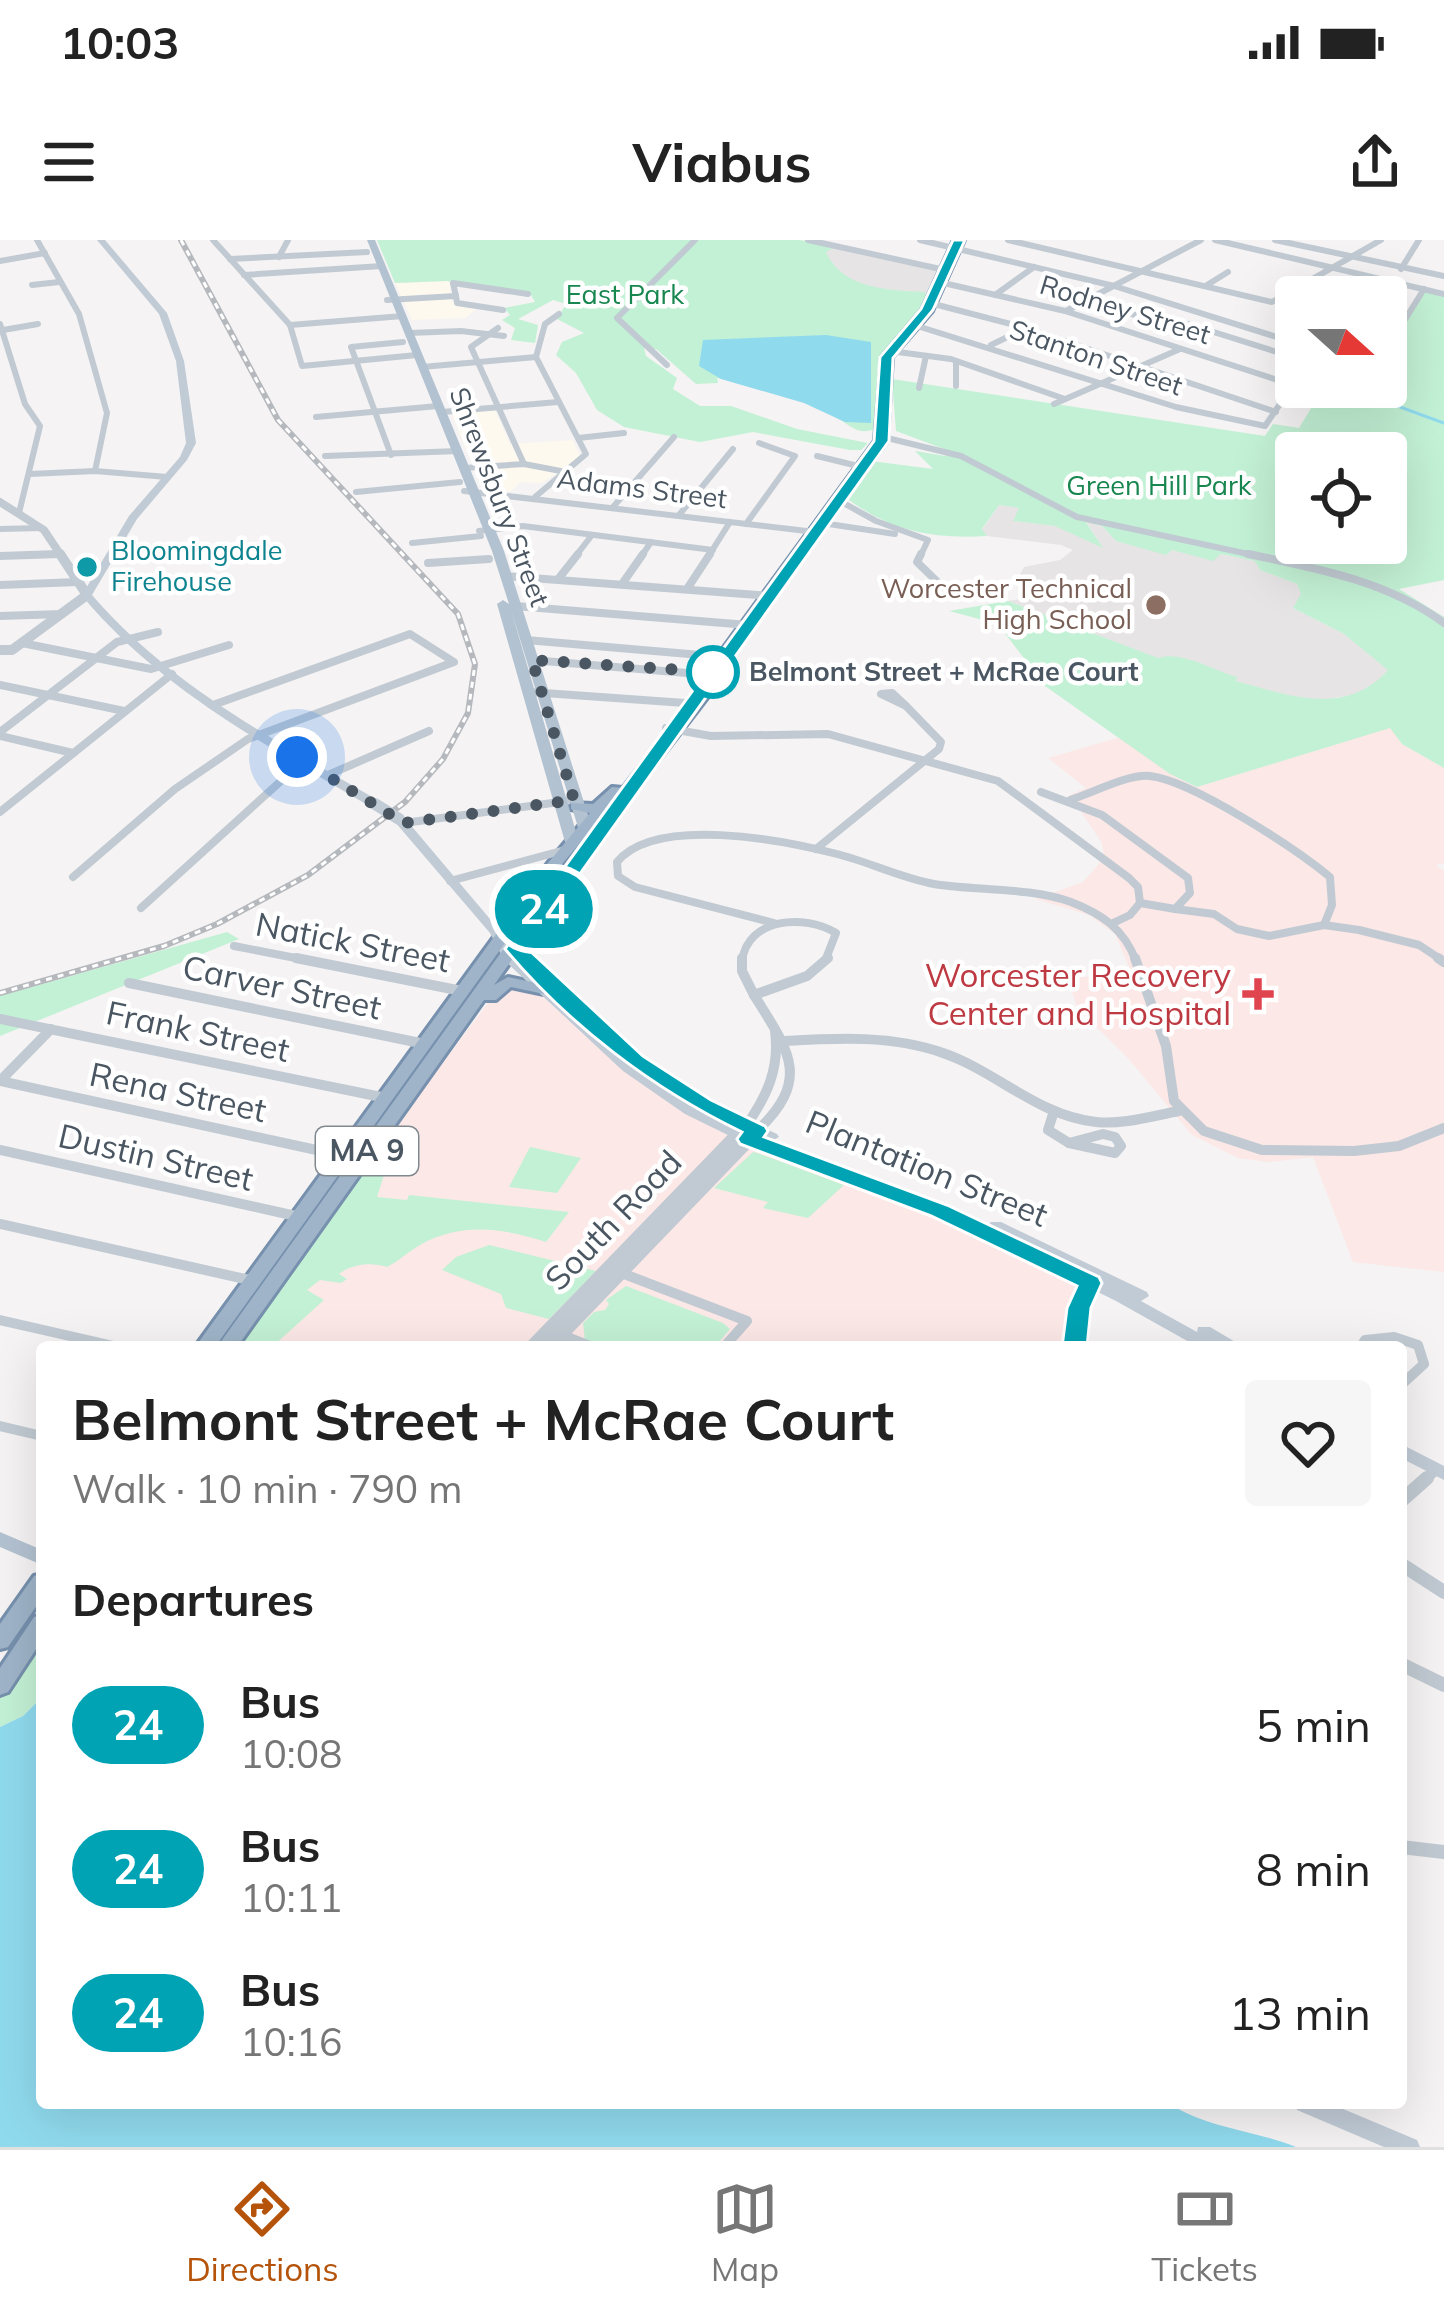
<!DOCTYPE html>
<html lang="en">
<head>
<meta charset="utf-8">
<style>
  body { margin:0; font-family:Mulish,sans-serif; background:#f6f6f6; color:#222; height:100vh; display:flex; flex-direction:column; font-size:45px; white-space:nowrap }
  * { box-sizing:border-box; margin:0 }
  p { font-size:39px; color:#767676 }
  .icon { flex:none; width:66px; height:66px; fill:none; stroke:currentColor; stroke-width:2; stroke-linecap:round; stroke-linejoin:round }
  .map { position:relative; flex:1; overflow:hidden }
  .drawer { position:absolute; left:36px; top:1101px; width:1371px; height:768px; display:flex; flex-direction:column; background:#fff; border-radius:12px; box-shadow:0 12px 48px #0002 }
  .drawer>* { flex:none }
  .badge { padding:0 24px; border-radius:39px; font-size:42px; line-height:78px }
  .needle { width:78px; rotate:111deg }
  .controls { position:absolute; left:1275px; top:36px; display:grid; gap:24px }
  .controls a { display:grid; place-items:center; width:132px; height:132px; border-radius:12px; background:#fff; box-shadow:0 12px 48px #0002; font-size:60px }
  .you { position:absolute; width:60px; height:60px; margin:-30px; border:9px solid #fff; border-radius:50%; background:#1a73e8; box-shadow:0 0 0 18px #1a73e833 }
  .map>.badge { position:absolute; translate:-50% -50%; box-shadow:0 0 0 6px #fff }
  h2 { padding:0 36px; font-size:45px; line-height:108px }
  .round { display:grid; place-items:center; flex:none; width:126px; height:126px; border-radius:12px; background:#f6f6f6 }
  .overview { display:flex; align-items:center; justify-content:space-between; height:204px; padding:0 36px }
  h1 { font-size:57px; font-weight:700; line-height:90px }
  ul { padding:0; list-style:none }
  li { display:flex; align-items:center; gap:36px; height:144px; padding:0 36px }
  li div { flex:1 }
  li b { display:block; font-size:45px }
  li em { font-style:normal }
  li .badge { min-width:132px; font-weight:700; text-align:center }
  .status { display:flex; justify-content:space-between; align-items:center; height:84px; padding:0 60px; background:#fff; direction:ltr }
  .status svg { height:33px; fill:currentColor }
  header { display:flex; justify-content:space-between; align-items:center; height:156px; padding:0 36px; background:#fff; font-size:54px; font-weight:700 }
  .menu { display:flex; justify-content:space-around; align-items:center; height:168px; border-top:3px solid #e0e0e0; background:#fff; font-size:33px; color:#767676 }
  .menu a { display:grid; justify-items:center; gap:6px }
  .menu .active { color:#b45309 }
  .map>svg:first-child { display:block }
</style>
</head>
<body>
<div class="status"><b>10:03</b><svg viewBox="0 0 49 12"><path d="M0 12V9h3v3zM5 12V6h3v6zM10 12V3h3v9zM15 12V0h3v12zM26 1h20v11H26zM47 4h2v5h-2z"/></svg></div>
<header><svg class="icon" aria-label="menu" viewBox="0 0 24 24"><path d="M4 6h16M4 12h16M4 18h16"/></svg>Viabus<svg class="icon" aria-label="share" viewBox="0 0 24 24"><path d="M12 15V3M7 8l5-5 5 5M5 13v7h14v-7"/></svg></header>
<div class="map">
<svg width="1444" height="1907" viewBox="0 0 1444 1907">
  <rect width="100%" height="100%" fill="#f5f3f3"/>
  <g fill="#fdf9ef">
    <path d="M449 41 452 61 479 67 465 78 412 80 395 43Z"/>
    <path d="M495 170 510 204 573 200 580 217 542 243 520 242 510 252 482 248 452 175Z"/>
  </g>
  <g fill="#e6e4e5">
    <path d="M802 1 938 31 923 63 802 25Z"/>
    <path d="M999 265 1019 268 1014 281 1056 286 1101 305 1086 281 1102 286 1116 301 1166 314 1172 310 1213 320 1220 314 1256 321 1260 330 1297 344 1302 354 1293 368 1344 394 1389 430 1365 453 1310 462 1162 420 1008 361 1044 355 1019 336 1024 327 1060 320 1073 310 1061 305 987 296 982 290Z"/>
  </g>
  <g fill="#fce8e6">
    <path d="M1391 487 1402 504 1444 528V623L1436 625 1444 631V1032L1353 1022 1313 917 1269 922 1238 918 1192 895 1127 817 1078 769 1067 738 1132 734 1115 694 1089 675 1036 659 1083 642 1104 618 1102 603 1070 555 1086 548 1048 518 1121 497 1197 547Z"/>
    <path d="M509 745 534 749 625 831 682 871 766 910 983 993 1098 1050 1085 1063 1081 1107H240L420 853 495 754Z"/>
  </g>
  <g fill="#c3f1d5" fill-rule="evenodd">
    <path d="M377 0H800L835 7 826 12C842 48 885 50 924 52L929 56 878 121 875 189C857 196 851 185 835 177 799 157 756 146 717 138L718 143 696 144 656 109 644 108 646 116 677 138 673 149 700 166H731L797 189 868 203 861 210H850L753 192 700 202 624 187 597 170 576 133 556 115 562 102 584 93 557 79 566 64 553 60 518 79 538 85 535 103 511 100 515 88 502 80 510 75 504 68 535 62 530 53 447 41 395 43Z"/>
    <path d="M1424 49 1444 54V340L1399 349 1444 377V528L1402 504 1390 488 1197 547 1170 534 1045 446 998 384 949 371 1008 361 1158 418C1181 410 1213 430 1237 437L1236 441C1290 456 1346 477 1388 430L1344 394 1293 368 1301 354 1297 344 1260 330 1255 321 1221 314 1213 321 1172 310 1166 315 1116 301 1102 286 1086 282 1103 308 1055 286 1013 281 1019 268 999 265 982 289 987 296C935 299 893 292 849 260L871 221 933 229 915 211 945 216 952 212 896 191 892 139 1265 196 1273 184 1299 188 1321 152 1297 147H1386V110ZM1296 213H1386V303H1296Z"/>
    <path d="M227 692 239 699 0 796V756Z"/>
    <path d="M530 907 581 918 557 953 509 947Z"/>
    <path d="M753 912 757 913 844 945 808 978 763 968 768 962 714 948Z"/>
    <path d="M375 915 390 916 377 957 407 960 409 955 569 972 546 1002C503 988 461 982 420 1005 409 1011 399 1021 387 1027 371 1022 352 1024 339 1034L347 1039 341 1043 320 1040 307 1050 324 1060 272 1107H238Z"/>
    <path d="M489 1005 596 1031 549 1079 506 1068 501 1054 442 1030 456 1017Z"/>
    <path d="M626 1046 723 1083 730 1089 715 1107H600L585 1101 583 1083 594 1072 605 1070 609 1064 606 1060Z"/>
    <path d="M42 1384V1457L23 1476 0 1487V1446Z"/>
  </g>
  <g fill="#90daee">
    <path d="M826 95 871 102V183L845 182 804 163 721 139 699 126 703 100Z"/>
    <path d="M42 1457V1863H1169C1205 1888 1254 1890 1296 1907H0V1487L23 1476Z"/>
  </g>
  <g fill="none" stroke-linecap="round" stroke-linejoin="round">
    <path stroke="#90daee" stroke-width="3" d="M1380 152 1381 160 1444 183"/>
    <defs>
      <g id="trunk">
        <path d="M954 0H964L932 71 892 117 887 201 723 428 710 454 592 607 494 745 508 737 550 746 552 749 544 754 511 747 496 760H484L237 1107H217L579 604 558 629 215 1107H195L548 623 590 573 571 569V563L593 564 612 547 623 548 699 450 711 425 875 201 882 117 922 70Z"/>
        <path d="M42 1334V1358L8 1407 0 1409V1384L34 1336Z"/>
        <path d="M42 1375V1400L8 1452 0 1455V1428L34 1377Z"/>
      </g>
    </defs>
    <use href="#trunk" stroke="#7690ad" stroke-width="6"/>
    <g stroke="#c1cad2" stroke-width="6">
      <path d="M37 0 79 74 107 173 95 231"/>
      <path d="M213 0 290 85 302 126 417 115"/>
      <path d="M808 0 945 30"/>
      <path d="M920 0 1114 46 1296 103"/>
      <path d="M1008 0 1272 62 1381 0"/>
      <path d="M1215 0 1444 54"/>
      <path d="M1275 0 1444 36"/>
      <path d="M279 17 288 0"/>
      <path d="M230 19 367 12"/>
      <path d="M0 21 45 13"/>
      <path d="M1401 29 1419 0"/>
      <path d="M244 35 382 26"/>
      <path d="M939 42 1065 71 1296 146"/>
      <path d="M32 45 59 42"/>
      <path d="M1207 45 1228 32"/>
      <path d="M995 55 1034 27"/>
      <path d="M456 56 453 43 528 54"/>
      <path d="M456 56 457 63 503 70"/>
      <path d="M387 60 456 56"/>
      <path d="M1084 61 1146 78"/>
      <path d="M930 63 1026 88 1276 172"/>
      <path d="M1066 71 1201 0"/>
      <path d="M1166 77 1296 118"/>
      <path d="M0 84 25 164 40 186 19 273"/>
      <path d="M290 85 403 76"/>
      <path d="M914 85 1176 167 1265 186 1293 145"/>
      <path d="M498 88 471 107 524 224"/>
      <path d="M3 90 38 84"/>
      <path d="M409 93 461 91 504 96"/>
      <path d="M991 105 1026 88"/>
      <path d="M1386 110 1424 49"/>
      <path d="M890 111 951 119 1065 159"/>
      <path d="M956 121V146"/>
      <path d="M667 125 617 78 695 0"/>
      <path d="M422 127 536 117"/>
      <path d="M1306 147 1328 151"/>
      <path d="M919 148 926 116"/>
      <path d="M1054 164 1180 109"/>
      <path d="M442 172 558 162"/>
      <path d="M316 177 438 166"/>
      <path d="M883 197 961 216 1077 277 1262 317"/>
      <path d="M578 198 624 193"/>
      <path d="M391 215 351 107 403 102"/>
      <path d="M325 216 458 211"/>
      <path d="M817 216 862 227"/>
      <path d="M465 228 524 224 566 232"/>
      <path d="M30 234 95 231 167 237"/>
      <path d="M464 251 815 292"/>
      <path d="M356 252 460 242"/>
      <path d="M535 257 586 214 536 117 545 84 559 74"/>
      <path d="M838 260 876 281 928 300 920 317"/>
      <path d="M613 267 674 197"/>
      <path d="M679 275 733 209"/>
      <path d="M822 283 895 294"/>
      <path d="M746 284 795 216 759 203"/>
      <path d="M0 289 42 288"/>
      <path d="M479 291 523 286 713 310"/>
      <path d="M412 303 481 296"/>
      <path d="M0 316 59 314"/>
      <path d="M575 317 592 295"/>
      <path d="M641 317 651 302"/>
      <path d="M708 317 730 282"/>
    </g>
    <g stroke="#c1cad2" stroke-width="8">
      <path d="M921 314 917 322 954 358"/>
      <path d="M1248 314C1316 328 1387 341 1444 383"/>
      <path d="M0 316 59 314"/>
      <path d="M428 323 489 319"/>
      <path d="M506 336 770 356"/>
      <path d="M559 338 578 314"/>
      <path d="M622 344 643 314"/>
      <path d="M0 345 78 342"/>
      <path d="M687 349 710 314"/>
      <path d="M515 366 748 385"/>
      <path d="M0 376 62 374"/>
      <path d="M526 400 724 417"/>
      <path d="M22 403 151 429 229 405"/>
      <path d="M532 420 711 435"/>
      <path d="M0 445 124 471"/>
      <path d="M530 452 685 463"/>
      <path d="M892 453 906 466 881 454Z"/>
      <path d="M666 488 711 496 828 494 998 541 1129 638 1138 647 1140 663"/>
      <path d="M0 492 117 402 158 392"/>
      <path d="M0 496 73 513"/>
      <path d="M328 535 429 491"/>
      <path d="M1041 552 1102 575 1188 638 1190 653 1175 669 1140 663 1130 675 1113 683"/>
      <path d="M1070 560C1093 553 1127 534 1150 536 1193 541 1296 609 1330 637L1332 665 1324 685"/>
      <path d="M0 572 172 434"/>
      <path d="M404 583 567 561"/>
      <path d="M816 609 939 509 941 502 906 466"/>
      <path d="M73 637 175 549 248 499 454 422 410 394 213 465"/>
      <path d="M450 641 565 610"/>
      <path d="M141 668 303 521"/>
      <path d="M1175 669 1214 674 1237 689 1269 696 1324 685 1359 690 1419 705 1443 721"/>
      <path d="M774 683 635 647 618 636 617 622C655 575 783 600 837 614 869 622 901 638 934 644 977 651 1029 647 1071 662 1102 674 1124 689 1136 721"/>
      <path d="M234 706 311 721"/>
      <path d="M742 721C748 677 805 674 836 693L825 721"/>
    </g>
    <g stroke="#c1cad2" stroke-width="10">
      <path d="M296 718 462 751"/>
      <path d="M742 718V731L754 755"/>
      <path d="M1135 718 1166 806 1174 861 1204 891 1262 910 1354 911 1399 906 1444 888"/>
      <path d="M1438 718 1444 722"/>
      <path d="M129 743 425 804"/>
      <path d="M754 755C789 811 812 839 757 891"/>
      <path d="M754 755 807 736 828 718"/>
      <path d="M0 779 386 858"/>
      <path d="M785 801C837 798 893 795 943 813 996 831 1038 876 1096 882 1123 885 1152 876 1179 871"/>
      <path d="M0 841 344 916"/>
      <path d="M0 841 51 789"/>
      <path d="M1054 871 1048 890 1069 903"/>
      <path d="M746 886C767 856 780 828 775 791"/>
      <path d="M1103 894 1115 897 1121 906 1115 913 1069 903Z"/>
      <path d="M0 910 300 977"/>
      <path d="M0 984 254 1041"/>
      <path d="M619 1032 747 1081 724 1107"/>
      <path d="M0 1080 118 1107"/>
      <path d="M557 1093 592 1107"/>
      <path d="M1074 1107 1083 1055 1096 1038"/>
      <path d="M1361 1107 1365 1100 1394 1097 1418 1105 1424 1124 1401 1145"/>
      <path d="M0 1186 42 1196"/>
      <path d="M1424 1241 1436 1230"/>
    </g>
    <g stroke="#c1cad2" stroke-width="14">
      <path d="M1401 1261 1427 1238"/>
      <path d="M1401 1324 1444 1352"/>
      <path d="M1401 1424 1444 1445"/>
      <path d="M1401 1607 1444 1612"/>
    </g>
    <path stroke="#c1cad2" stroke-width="8" d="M0 262 44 290 62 317"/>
    <path stroke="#c1cad2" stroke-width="10" d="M0 410H12L87 355 60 314"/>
    <g stroke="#c1cad2" stroke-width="14">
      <path d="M532 1107 745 887"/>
      <path d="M549 1107 757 891"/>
    </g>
    <g fill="#c1cbd6" fill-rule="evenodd">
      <path d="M97 0H105L167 73 184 121 196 203 187 220 137 279 92 355C170 446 277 501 379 561V567H371C268 506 161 450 83 357L82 355 91 340 76 342 71 339 95 333 129 276 180 217 186 203 176 121 159 74Z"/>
      <path d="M399 575 403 576 506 698 652 826 708 862 777 894 779 897 772 901 767 900 698 868 658 842 695 868 742 891 990 988 988 985 991 982H1001L1147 1052 1149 1056 1141 1061 1197 1092 1198 1087H1210L1237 1103 1239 1107H1198L1116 1061 991 999 732 897 685 874 623 831 504 720 490 693 395 582V576Z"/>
      <path d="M1401 1204 1444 1226V1240L1401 1218Z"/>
      <path d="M1294 1863H1329L1417 1900 1420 1907H1384L1297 1870Z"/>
    </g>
    <g fill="#b3c2d1" fill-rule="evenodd">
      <path d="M367 0H375L504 311 595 597 593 600H583L581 597 511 370 579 602 572 606 565 602 497 364 503 360 509 364 492 311Z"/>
      <path d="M0 1292 42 1310V1325L0 1307Z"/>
    </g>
    <use href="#trunk" fill="#9fb4c9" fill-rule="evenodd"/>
    <defs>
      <path id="rail" d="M0 753 164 706 217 684 308 635 405 562 443 519 468 473 475 424 458 374 278 180 181 0"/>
    </defs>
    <use href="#rail" stroke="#b5b8bd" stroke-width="6"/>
    <use href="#rail" stroke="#fff" stroke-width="3" stroke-dasharray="6" stroke-linecap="butt"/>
    <path stroke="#c1cbd6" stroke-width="12" d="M375 564 399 579"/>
  </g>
  <path fill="#00a3b4" stroke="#fff" stroke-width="3" d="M953 0H965L933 70 893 118 889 201 527 708 643 816 711 860 765 886 768 891 764 897 947 965 1099 1037 1102 1043 1091 1068 1087 1107 1074 1116 1062 1107 1067 1068 1077 1046 931 976 740 904 737 899 742 892C653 849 569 785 505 709L874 201 880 117 921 69Z"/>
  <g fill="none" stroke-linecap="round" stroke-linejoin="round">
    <path stroke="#4a5661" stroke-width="12" stroke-dasharray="0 21.6" d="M297 517 404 583 574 560 532 420 713 432"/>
  </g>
  <circle fill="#0f9aa8" stroke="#fff" stroke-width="4.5" cx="87" cy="327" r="12"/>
  <circle fill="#8d6e63" stroke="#fff" stroke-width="4.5" cx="1156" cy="365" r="12"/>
  <circle fill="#fff" stroke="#00a3b4" stroke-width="6" cx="713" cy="432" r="24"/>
  <path fill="#e0444e" stroke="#fff" stroke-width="4.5" d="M1252 736h12v12h12v12h-12v12h-12v-12h-12v-12h12z"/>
  <g text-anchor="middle" stroke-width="9" stroke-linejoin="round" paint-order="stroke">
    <g font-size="27" fill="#17864f" stroke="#fff">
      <text x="625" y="64">East Park</text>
      <text x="1159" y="255">Green Hill Park</text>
    </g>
    <g font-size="27" fill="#4a5661" stroke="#fff">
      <text transform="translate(1125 70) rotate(17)" y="9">Rodney Street</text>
      <text transform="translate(1096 118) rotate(19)" y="9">Stanton Street</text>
      <text transform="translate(642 249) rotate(7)" y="9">Adams Street</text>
      <text transform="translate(499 257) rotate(69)" y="9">Shrewsbury Street</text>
    </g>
    <g font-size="27" fill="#0d838f" stroke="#fff" text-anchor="start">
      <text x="111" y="320">Bloomingdale<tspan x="111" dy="31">Firehouse</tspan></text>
    </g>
    <g font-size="27" fill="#785e54" stroke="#fff" text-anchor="end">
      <text x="1132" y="358">Worcester Technical<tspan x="1132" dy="31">High School</tspan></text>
    </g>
    <g font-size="27" font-weight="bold" fill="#4a5661" stroke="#fff" text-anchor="start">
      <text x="749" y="441">Belmont Street + McRae Court</text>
    </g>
    <rect fill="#fff" stroke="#808990" stroke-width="3" x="316" y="887" width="102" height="48" rx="9"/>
    <g font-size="30" font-weight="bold" fill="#4a5661">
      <text x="367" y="921">MA 9</text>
    </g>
    <g font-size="33" fill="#4a5661" stroke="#fff">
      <text transform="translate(353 702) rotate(11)" y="12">Natick Street</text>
      <text transform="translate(282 747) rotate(12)" y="12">Carver Street</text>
      <text transform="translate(198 791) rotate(12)" y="12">Frank Street</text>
      <text transform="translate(178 852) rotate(12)" y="12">Rena Street</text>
      <text transform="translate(156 917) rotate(13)" y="12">Dustin Street</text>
      <text transform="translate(927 928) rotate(22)" y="12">Plantation Street</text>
      <text transform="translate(613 980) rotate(-46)" y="12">South Road</text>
    </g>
    <g font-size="33" fill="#be3a42" stroke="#fff" text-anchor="end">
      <text x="1231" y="747">Worcester Recovery<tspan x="1231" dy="38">Center and Hospital</tspan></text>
    </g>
  </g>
</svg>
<div class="controls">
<a><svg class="needle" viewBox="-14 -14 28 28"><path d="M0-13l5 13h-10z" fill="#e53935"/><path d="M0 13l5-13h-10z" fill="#767676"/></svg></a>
<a><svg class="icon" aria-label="locate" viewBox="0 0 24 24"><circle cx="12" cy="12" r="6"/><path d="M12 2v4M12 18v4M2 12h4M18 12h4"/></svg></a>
</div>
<div class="you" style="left:297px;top:517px"></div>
<b class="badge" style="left:544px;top:669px;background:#00a3b4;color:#fff">24</b>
<section class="drawer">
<div class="overview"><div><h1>Belmont Street + McRae Court</h1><p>Walk · 10 min · 790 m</p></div><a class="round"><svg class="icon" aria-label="heart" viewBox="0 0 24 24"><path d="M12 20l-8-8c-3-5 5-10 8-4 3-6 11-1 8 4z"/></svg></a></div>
<h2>Departures</h2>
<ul>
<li><span class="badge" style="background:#00a3b4;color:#fff">24</span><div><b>Bus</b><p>10:08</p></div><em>5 min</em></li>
<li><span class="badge" style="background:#00a3b4;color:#fff">24</span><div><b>Bus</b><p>10:11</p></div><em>8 min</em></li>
<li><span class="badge" style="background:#00a3b4;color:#fff">24</span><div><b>Bus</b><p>10:16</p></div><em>13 min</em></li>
</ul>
</section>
</div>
<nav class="menu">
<a class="active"><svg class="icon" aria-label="directions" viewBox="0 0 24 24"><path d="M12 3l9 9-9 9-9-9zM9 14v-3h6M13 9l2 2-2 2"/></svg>Directions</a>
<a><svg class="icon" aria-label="map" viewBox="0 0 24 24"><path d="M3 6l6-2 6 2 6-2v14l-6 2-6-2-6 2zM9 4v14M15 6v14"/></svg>Map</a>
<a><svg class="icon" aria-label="tickets" viewBox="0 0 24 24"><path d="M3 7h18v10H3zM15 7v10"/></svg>Tickets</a>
</nav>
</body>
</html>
